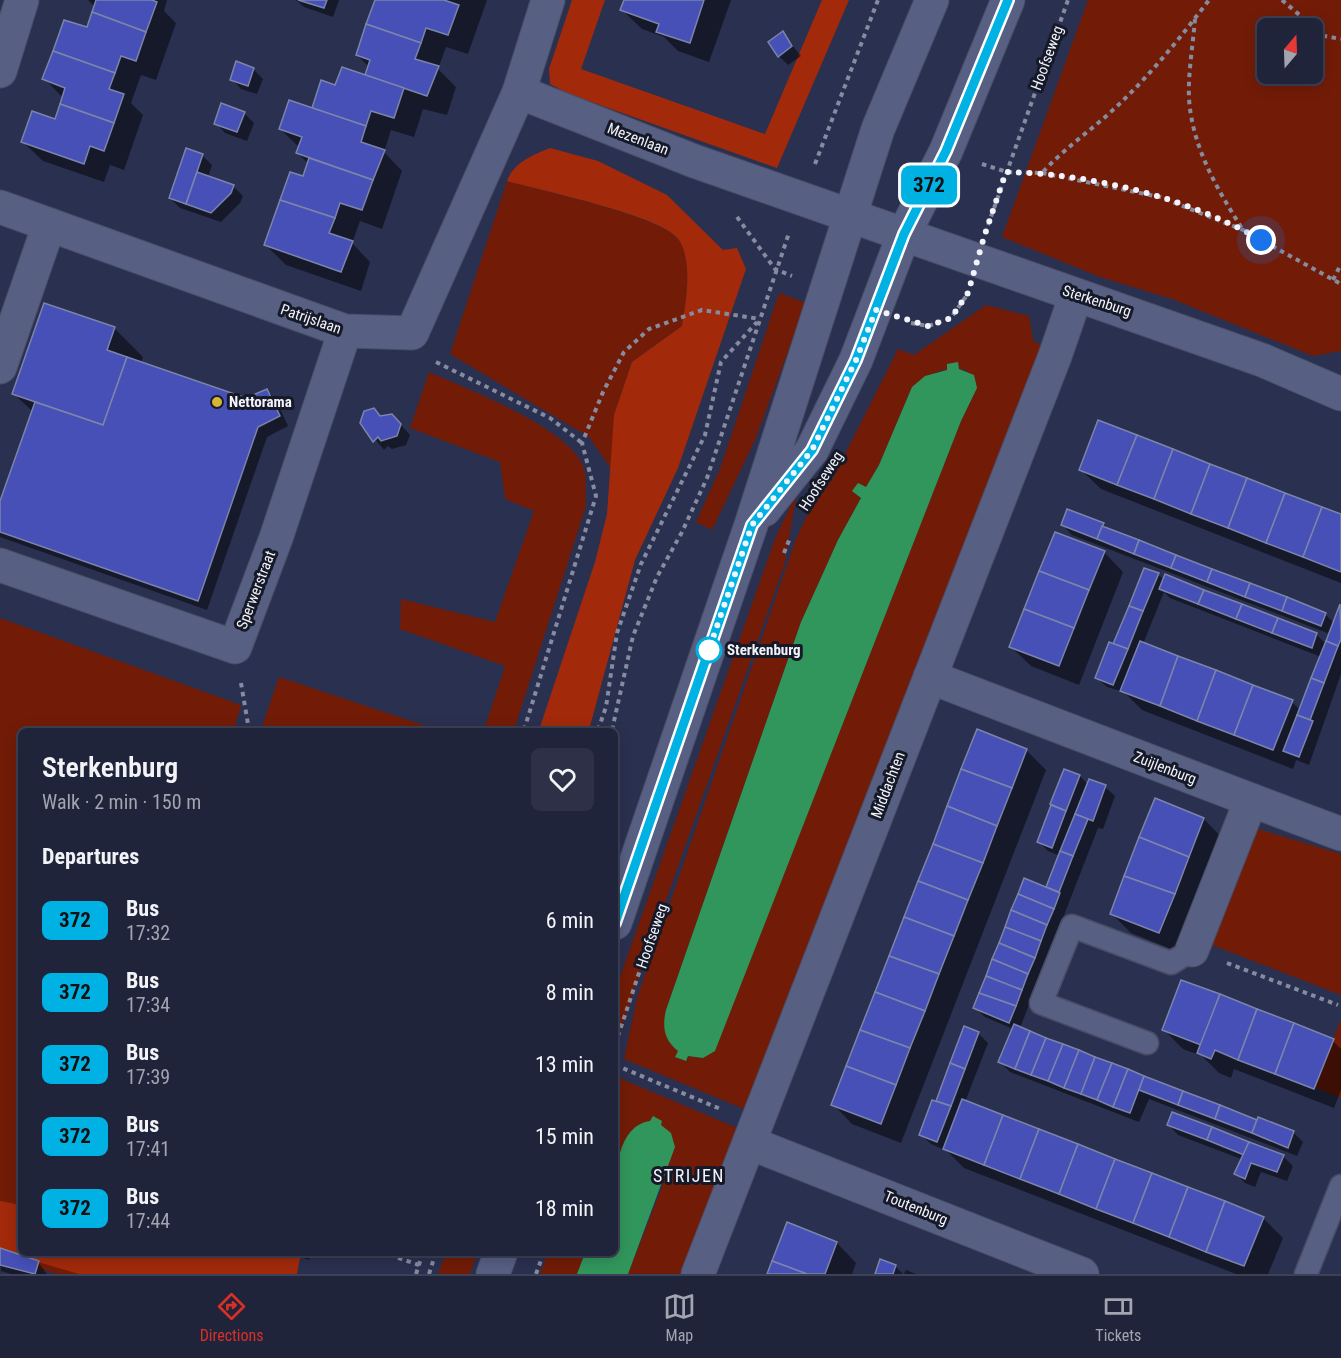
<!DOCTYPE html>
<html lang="en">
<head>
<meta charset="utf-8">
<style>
  body { margin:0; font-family:"Roboto Condensed",sans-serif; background:#2d3046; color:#f1f3f6; height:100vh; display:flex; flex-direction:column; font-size:22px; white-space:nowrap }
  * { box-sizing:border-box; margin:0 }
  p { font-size:20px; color:#a2a4af }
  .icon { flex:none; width:33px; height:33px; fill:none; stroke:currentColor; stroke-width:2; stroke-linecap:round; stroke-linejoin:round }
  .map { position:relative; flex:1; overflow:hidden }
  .drawer { position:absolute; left:18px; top:728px; width:600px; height:528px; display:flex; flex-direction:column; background:#20243b; border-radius:9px; box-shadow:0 3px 15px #0003,0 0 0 2px #3d4155 }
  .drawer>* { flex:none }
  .badge { padding:0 12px; border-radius:9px; font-size:21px; line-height:39px }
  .needle { width:39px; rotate:19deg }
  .tools { position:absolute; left:1257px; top:18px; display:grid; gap:12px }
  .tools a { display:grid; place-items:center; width:66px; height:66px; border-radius:9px; background:#20243b; box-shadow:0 3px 15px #0003,0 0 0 2px #3d4155; font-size:30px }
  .you { position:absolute; width:30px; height:30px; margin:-15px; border:4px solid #fff; border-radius:50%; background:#1a73e8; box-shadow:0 0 0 9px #1a73e833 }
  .map>.badge { position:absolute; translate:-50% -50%; box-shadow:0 0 0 3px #fff }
  h2 { padding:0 24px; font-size:22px; line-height:54px }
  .round { display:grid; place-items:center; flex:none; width:63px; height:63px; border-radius:9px; background:#2d3046 }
  .headline { display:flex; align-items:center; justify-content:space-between; height:102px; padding:0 24px }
  h1 { font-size:28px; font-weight:600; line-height:45px }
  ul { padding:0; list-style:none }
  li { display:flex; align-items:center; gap:18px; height:72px; padding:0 24px }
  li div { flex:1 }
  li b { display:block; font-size:22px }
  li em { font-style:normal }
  li .badge { min-width:66px; font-weight:700; text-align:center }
  .dock { display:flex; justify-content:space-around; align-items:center; height:84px; border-top:2px solid #3d4155; background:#20243b; font-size:16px; color:#a2a4af }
  .dock a { display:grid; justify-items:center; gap:3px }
  .dock .on { color:#d93025 }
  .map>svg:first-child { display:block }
</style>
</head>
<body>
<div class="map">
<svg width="1341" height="1274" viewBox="0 0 1341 1274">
  <rect width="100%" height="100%" fill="#2a304f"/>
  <g fill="#721c07" fill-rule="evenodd">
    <path d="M1088 0H1341V351L1313 356 1172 299 1100 277 1002 237ZM1268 28H1312V74H1268Z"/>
    <path d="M507 181C539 190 664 217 679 240 693 263 686 301 682 326L632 362 614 415 612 470 589 437 450 354Z"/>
    <path d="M779 293 806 303 755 440 712 530 696 522 720 469Z"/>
    <path d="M986 305 1029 316 1033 340 1046 349 749 1111 624 1059 637 998 796 539 809 511 833 478 898 349 914 355ZM959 369 966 370 977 388 961 421 715 1050 703 1058 688 1056 686 1061 676 1057 678 1051 666 1010 801 622 838 540 861 498 852 491 866 487 879 465 912 387 939 371Z"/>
    <path d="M429 372C465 388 574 430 584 469 587 480 585 495 586 506L514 730H484L505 666 400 629 401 599 495 622 534 511 505 499 500 462 410 428Z"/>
    <path d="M797 492 784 566 615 1045V1002L620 977 775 539Z"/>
    <path d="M0 618 241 705 234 730H21V1252L142 1274H57L0 1256Z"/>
    <path d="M279 677 438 730H272L262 727Z"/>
    <path d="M1258 829 1341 854V995L1212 945Z"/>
    <path d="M1341 1019V1098L1315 1087Z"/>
    <path d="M617 1077 742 1130 686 1274H628L662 1187 651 1121 629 1133 615 1170Z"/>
    <path d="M446 1253H477L470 1274H438Z"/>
    <path d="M548 1253H585L577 1274H540Z"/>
  </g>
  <g fill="#a22a0b">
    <path d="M572 0H605L581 69 765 134 822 0H849L777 168 569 94 550 84 549 69Z"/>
    <path d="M550 148 598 161 667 195 723 250 737 248 746 269 678 468 635 560 589 730H539L595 562 607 514 614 415 632 362 682 326C686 301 693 262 679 240 664 216 539 190 507 181 514 162 533 155 550 148Z"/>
    <path d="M0 1201 21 1205V1252L301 1253 297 1274H79L0 1251Z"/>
  </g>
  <g fill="#31965c">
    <path d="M958 362 959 369 974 375 977 388 961 421 715 1051 703 1058 688 1056 686 1061 675 1057 678 1051C664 1040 662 1027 666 1010L801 622 838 540 861 498 852 491 858 483 866 487 879 465 912 387 925 376 947 370V364Z"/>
    <path d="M653 1116 662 1121 661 1125 671 1133 675 1147 628 1274H577L585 1253 615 1252C615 1219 605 1127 650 1121Z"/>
  </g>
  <g fill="#0007" fill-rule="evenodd">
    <path d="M88 0H167L164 11 176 23 156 80 141 75 131 103 143 115 124 170 110 165 104 182 43 161 23 142 56 121 63 98 45 79 88 29 95 7Z"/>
    <path d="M296 0H339L333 17 304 7Z"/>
    <path d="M376 0H487L468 54 446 47 438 69 456 87 447 115 423 109 414 137 391 130 384 152 402 171 382 229 360 221 352 243 370 262 361 291 286 265 266 245 304 178 309 164 297 153 299 147 280 129 313 110 336 86 366 77 369 67 357 55Z"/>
    <path d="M625 0H731L709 62 678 51 664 37 642 29 622 10Z"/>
    <path d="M782 33 801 56 788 65 779 56Z"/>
    <path d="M253 69 263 79 257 94 241 89 232 79Z"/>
    <path d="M244 113 254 123 247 141 225 133 216 123Z"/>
    <path d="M202 155 212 165 208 177 233 186 243 196 240 203 221 222 180 208 170 198Z"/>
    <path d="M114 328 143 357 141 363 246 400 267 390 276 400 288 426 267 437 207 610 0 537V506L33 412 14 394Z"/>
    <path d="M392 415 410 435 406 445 392 449 388 446 384 450 362 423Z"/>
    <path d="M1081 470 1341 516V583L1101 489Z"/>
    <path d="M1103 524 1110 531 1325 614 1334 623 1341 605V674L1309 765 1296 760 1293 769 1142 710 1124 692 1107 687 1097 678 1158 574 1164 580 1316 634 1326 644 1330 634 1072 535 1063 525ZM1164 592 1170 598 1321 657 1300 710 1292 702 1143 644Z"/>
    <path d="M1104 552 1123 572 1079 685 1031 666 1011 647Z"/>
    <path d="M1026 750 1046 770 901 1143 852 1124 833 1104Z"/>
    <path d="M1065 771 1080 776 1088 785 1105 787 1115 796 1103 829 1098 828 1020 1028 1258 1121 1293 1132 1303 1142 1297 1156 1149 1099 1139 1122 1010 1072 1000 1062 1013 1029 985 1017 975 1008 1047 889 1060 856 1048 851 1038 841Z"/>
    <path d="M1156 800 1204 819 1223 839 1179 952 1131 933 1111 913Z"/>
    <path d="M965 1028 978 1033 988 1043 965 1102 1263 1218 1283 1238 1268 1274H1236L964 1168 947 1151 931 1144 921 1135Z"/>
    <path d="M1163 1029 1333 1041 1341 1049V1090L1334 1108 1234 1069 1231 1078 1219 1073 1202 1056 1183 1049Z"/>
    <path d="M1169 1125 1283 1156 1293 1166 1287 1181 1261 1172 1255 1187 1245 1183 1236 1174 1241 1159 1178 1135Z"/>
    <path d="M788 1224 837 1243 856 1263 852 1274H768Z"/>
    <path d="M0 1249 38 1262 47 1274H11L1 1271Z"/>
    <path d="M286 1252H311L309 1260Z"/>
    <path d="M895 1266 903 1274H876Z"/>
    <path d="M906 1270 916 1274H904Z"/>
  </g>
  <g fill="#4650b7" stroke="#7b84a9" stroke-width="1.5">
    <path d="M96 0H152L157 2 146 32 92 12Z"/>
    <path d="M298 0H327L324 8Z"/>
    <path d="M375 0H444L459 5 448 35 426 28 421 43 366 24Z"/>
    <path d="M624 0H704L690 43 656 32 659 24 620 10Z"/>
    <path d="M92 12 146 32 136 61 121 56 115 73 53 51 64 20 87 27Z"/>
    <path d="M366 24 421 43 415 59 439 66 427 96 365 75 370 60 356 55Z"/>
    <path d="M783 31 792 46 778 57 768 42Z"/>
    <path d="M53 51 115 73 109 89 124 94 114 123 60 104 65 88 42 79Z"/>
    <path d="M236 61 254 68 248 86 230 80Z"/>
    <path d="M342 67 404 88 394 118 371 111 366 126 312 108 321 80 335 85Z"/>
    <path d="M289 100 366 126 361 142 385 150 373 180 296 153 302 137 279 129Z"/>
    <path d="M221 103 245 112 237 132 214 124Z"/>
    <path d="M60 104 114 123 104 151 90 146 84 164 21 142 32 111 55 119Z"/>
    <path d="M186 148 203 154 186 204 169 198Z"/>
    <path d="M309 158 373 180 362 210 340 203 335 218 280 200 290 172 303 176Z"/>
    <path d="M197 172 234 185 231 193 211 213 186 204Z"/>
    <path d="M280 200 335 218 329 233 353 241 341 272 264 245Z"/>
    <path d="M44 303 115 327 107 350 127 357 103 425 12 394Z"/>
    <path d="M127 357 246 398 267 389 280 416 258 427 198 601 0 532V501L35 402 103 425Z"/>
    <path d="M374 408 380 416 392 414 401 424 397 436 381 441 378 437 373 442 360 423 364 411Z"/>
    <path d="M1098 420 1137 435 1117 485 1079 470Z"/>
    <path d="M1137 435 1173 449 1154 499 1117 485Z"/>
    <path d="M1173 449 1210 464 1191 514 1154 499Z"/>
    <path d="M1210 464 1247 478 1228 528 1191 514Z"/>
    <path d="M1247 478 1285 493 1266 543 1228 528Z"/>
    <path d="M1285 493 1322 507 1303 557 1266 543Z"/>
    <path d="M1322 507 1341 514V572L1303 557Z"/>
    <path d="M1067 509 1104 523 1097 539 1061 525Z"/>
    <path d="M1102 526 1139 540 1134 554 1097 539Z"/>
    <path d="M1055 532 1105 551 1089 590 1039 571Z"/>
    <path d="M1139 540 1176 555 1171 568 1134 554Z"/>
    <path d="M1176 555 1212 569 1207 582 1171 568Z"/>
    <path d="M1144 568 1159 573 1143 611 1129 606Z"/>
    <path d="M1212 569 1250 583 1245 597 1207 582Z"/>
    <path d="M1039 571 1089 590 1074 628 1024 609Z"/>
    <path d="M1165 574 1204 590 1198 604 1159 589Z"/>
    <path d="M1250 583 1287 597 1282 611 1245 597Z"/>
    <path d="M1204 590 1242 604 1236 619 1198 604Z"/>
    <path d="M1287 597 1326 613 1321 626 1282 611Z"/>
    <path d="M1242 604 1278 618 1272 633 1236 619Z"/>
    <path d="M1340 604 1341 639 1338 646 1326 641Z"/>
    <path d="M1129 606 1143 611 1128 649 1113 644Z"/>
    <path d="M1024 609 1074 628 1059 666 1009 647Z"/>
    <path d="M1278 618 1317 633 1312 648 1272 633Z"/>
    <path d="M1140 641 1178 656 1160 706 1120 691Z"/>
    <path d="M1326 641 1338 646 1324 683 1311 678Z"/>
    <path d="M1109 642 1128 649 1113 685 1095 678Z"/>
    <path d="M1178 656 1216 670 1197 721 1160 706Z"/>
    <path d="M1216 670 1253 685 1234 735 1197 721Z"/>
    <path d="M1311 678 1324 683 1310 720 1297 715Z"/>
    <path d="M1253 685 1293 700 1273 750 1234 735Z"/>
    <path d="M1297 715 1313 721 1299 757 1283 751Z"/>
    <path d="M977 729 1027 749 1012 788 961 769Z"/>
    <path d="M961 769 1012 788 997 826 947 806Z"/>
    <path d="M1064 769 1080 775 1066 811 1050 804Z"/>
    <path d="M1089 779 1106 785 1093 821 1075 814Z"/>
    <path d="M1155 798 1204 818 1189 857 1139 837Z"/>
    <path d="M1051 805 1066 811 1052 848 1037 842Z"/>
    <path d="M947 806 997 826 983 863 933 844Z"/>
    <path d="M1075 814 1088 819 1073 856 1060 851Z"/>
    <path d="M1139 837 1189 857 1175 894 1124 876Z"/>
    <path d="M933 844 983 863 968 900 918 881Z"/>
    <path d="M1060 851 1073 856 1059 892 1046 887Z"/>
    <path d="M1124 876 1175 894 1159 933 1110 914Z"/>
    <path d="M1024 878 1060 893 1054 909 1018 894Z"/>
    <path d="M918 881 968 900 954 936 904 917Z"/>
    <path d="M1018 894 1054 909 1047 925 1011 910Z"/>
    <path d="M1011 910 1047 925 1041 941 1005 927Z"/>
    <path d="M904 917 954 936 939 974 889 956Z"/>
    <path d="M1005 927 1041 941 1035 958 999 943Z"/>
    <path d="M999 943 1035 958 1028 974 992 959Z"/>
    <path d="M889 956 939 974 925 1011 875 992Z"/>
    <path d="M992 959 1028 974 1022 990 986 976Z"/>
    <path d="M986 976 1022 990 1016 1006 979 993Z"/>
    <path d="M1181 980 1220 994 1201 1045 1162 1030Z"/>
    <path d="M875 992 925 1011 910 1048 860 1030Z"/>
    <path d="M979 993 1016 1006 1009 1023 973 1008Z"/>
    <path d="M1220 994 1257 1009 1238 1060 1215 1050 1211 1059 1197 1053Z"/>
    <path d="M1257 1009 1294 1023 1275 1074 1238 1060Z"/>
    <path d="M1294 1023 1334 1039 1314 1089 1275 1074Z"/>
    <path d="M1014 1024 1030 1031 1015 1069 998 1062Z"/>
    <path d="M964 1026 979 1032 965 1069 950 1063Z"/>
    <path d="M860 1030 910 1048 896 1085 846 1066Z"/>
    <path d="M1030 1031 1046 1038 1031 1075 1015 1069Z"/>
    <path d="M1046 1038 1063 1044 1048 1081 1031 1075Z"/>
    <path d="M1063 1044 1079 1050 1064 1088 1048 1081Z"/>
    <path d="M1079 1050 1095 1057 1081 1094 1064 1088Z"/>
    <path d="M1095 1057 1112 1063 1097 1100 1081 1094Z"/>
    <path d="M950 1063 965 1069 951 1106 936 1101Z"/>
    <path d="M1112 1063 1128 1069 1113 1107 1097 1100Z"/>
    <path d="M846 1066 896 1085 881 1124 831 1105Z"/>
    <path d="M1128 1069 1144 1076 1130 1113 1113 1107Z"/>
    <path d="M1144 1076 1183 1091 1178 1105 1139 1090Z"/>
    <path d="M1183 1091 1220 1105 1215 1119 1178 1105Z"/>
    <path d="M962 1099 1003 1115 984 1165 943 1149Z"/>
    <path d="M932 1100 951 1106 937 1142 919 1135Z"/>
    <path d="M1220 1105 1257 1120 1252 1133 1215 1119Z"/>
    <path d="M1172 1112 1212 1127 1207 1140 1167 1125Z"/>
    <path d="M1003 1115 1039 1129 1020 1179 984 1165Z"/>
    <path d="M1258 1117 1294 1131 1288 1148 1252 1133Z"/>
    <path d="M1212 1127 1249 1142 1244 1155 1207 1140Z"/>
    <path d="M1039 1129 1078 1144 1059 1194 1020 1179Z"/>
    <path d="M1249 1142 1284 1155 1277 1172 1251 1163 1245 1179 1234 1174Z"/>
    <path d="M1078 1144 1115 1159 1096 1209 1059 1194Z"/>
    <path d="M1115 1159 1152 1173 1133 1223 1096 1209Z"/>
    <path d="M1152 1173 1188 1187 1169 1237 1133 1223Z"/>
    <path d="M1188 1187 1225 1201 1206 1252 1169 1237Z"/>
    <path d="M1225 1201 1264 1217 1244 1266 1206 1252Z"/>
    <path d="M787 1222 837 1242 825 1274H807L772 1261Z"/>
    <path d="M0 1248 39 1261 35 1274 0 1265Z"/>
    <path d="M880 1259 896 1265 893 1274H875Z"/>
    <path d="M772 1261 807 1274H767Z"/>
  </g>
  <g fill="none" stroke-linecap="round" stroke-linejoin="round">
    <defs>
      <g id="lane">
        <path d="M1147 1043 1041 1003 1072 926 1171 963 1192 950"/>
        <path d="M1306 1274 1341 1186"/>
      </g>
      <g id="street">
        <path d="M548 0 519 92 694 161 1262 360 1341 394"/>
        <path d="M0 71 22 0"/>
        <path d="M0 207 345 331 412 333 519 92"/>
        <path d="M0 367 49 225"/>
        <path d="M0 565 235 647 276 538 345 331"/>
        <path d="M930 677 1251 800 1192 950"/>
        <path d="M1251 800 1341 834"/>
        <path d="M750 1143 1082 1274"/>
        <path d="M698 1274 1055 356 1076 295"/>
      </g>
      <g id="secondary">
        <path d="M764 510 812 450 856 360 904 234 946 151 1008 0"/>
        <path d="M615 923 751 525 878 129 932 0"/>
        <path d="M493 1274 501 1252"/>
      </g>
    </defs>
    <use href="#lane" stroke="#494c64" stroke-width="25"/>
    <use href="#street" stroke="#494c64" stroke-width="35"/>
    <use href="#secondary" stroke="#494c64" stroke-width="35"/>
    <g stroke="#868b9f" stroke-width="4" stroke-dasharray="4.5 4.5" stroke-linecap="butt">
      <path d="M1282 0 1324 36 1341 39"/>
      <path d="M1195 19C1193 45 1188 72 1189 98 1192 147 1217 189 1243 230"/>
      <path d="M815 164 878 0"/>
      <path d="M982 164 1007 172 1042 173C1061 152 1083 136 1104 118 1144 83 1177 42 1209 0"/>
      <path d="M1042 173 1160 197 1243 230 1341 284"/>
      <path d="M737 217 775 269 792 276"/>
      <path d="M988 225 1068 0"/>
      <path d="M1333 280 1341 264"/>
      <path d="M911 323 928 326 951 318 967 295"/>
      <path d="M436 362 550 418 582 443"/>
      <path d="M784 553 790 538"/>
      <path d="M241 683 249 730"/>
      <path d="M524 730 596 496 582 443 603 392 624 352 649 329 702 310 760 319"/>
      <path d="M598 730 606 707 617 633 641 564 705 435 721 362 757 322"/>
      <path d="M612 730 633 636 657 577 682 532 707 478 789 233"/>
      <path d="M1227 963 1338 1005"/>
      <path d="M615 1045 650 940"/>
      <path d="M615 1065 723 1110"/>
      <path d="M381 1252 419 1265"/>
      <path d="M416 1274 423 1252"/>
      <path d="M429 1274 436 1252"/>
      <path d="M536 1274 544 1252"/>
    </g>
    <use href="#lane" stroke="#575f83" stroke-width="22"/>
    <use href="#street" stroke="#575f83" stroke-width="33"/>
    <use href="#secondary" stroke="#575f83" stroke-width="33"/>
  </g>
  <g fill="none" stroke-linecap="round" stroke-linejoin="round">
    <defs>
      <path id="line" d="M615 923 752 525 812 450 856 360 904 234 946 151 1008 0"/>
    </defs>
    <use href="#line" stroke="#fff" stroke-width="14"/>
    <use href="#line" stroke="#00b2e3" stroke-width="9"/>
    <path stroke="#f2f4fc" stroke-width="6" stroke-dasharray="0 10.8" d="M709 650 706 658 752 525 812 450 856 360 876 310 928 326 951 318 968 293 984 237 1006 172C1093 174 1186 197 1261 240"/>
  </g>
  <circle fill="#d5b534" stroke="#161927" stroke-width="2" cx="217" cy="402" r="6"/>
  <circle fill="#fff" stroke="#00b2e3" stroke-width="3" cx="709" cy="650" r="12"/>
  <g text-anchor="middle" stroke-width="6" stroke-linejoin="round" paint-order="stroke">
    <g font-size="15" fill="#f2f4fc" stroke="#161927">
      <text transform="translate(1047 58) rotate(-70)" y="5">Hoofseweg</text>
      <text transform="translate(638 139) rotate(21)" y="5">Mezenlaan</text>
      <text transform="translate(1097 301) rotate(18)" y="5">Sterkenburg</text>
      <text transform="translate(311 319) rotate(19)" y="5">Patrijslaan</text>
      <text transform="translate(821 481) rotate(-57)" y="5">Hoofseweg</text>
      <text transform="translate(256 590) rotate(-69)" y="5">Sperwerstraat</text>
      <text transform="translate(1165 768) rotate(21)" y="5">Zuijlenburg</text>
      <text transform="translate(888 785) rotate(-69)" y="5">Middachten</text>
      <text transform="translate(652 936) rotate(-71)" y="5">Hoofseweg</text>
      <text transform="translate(916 1208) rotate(22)" y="5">Toutenburg</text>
    </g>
    <g font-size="15" font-weight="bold" fill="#f2f4fc" stroke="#161927" text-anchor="start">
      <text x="229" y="407">Nettorama</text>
    </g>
    <g font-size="15" font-weight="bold" fill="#f2f4fc" stroke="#161927" text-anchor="start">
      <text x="727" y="655">Sterkenburg</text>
    </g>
    <g font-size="18" letter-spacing="1.5" fill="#f2f4fc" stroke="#161927">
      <text x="689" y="1182">STRIJEN</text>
    </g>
  </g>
</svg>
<div class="tools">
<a><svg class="needle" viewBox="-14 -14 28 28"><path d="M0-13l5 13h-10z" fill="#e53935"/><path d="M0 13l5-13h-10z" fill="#a2a4af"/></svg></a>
</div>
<div class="you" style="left:1261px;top:240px"></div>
<b class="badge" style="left:929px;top:185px;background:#00b2e3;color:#111">372</b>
<section class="drawer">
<div class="headline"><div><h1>Sterkenburg</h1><p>Walk · 2 min · 150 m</p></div><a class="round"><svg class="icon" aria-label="heart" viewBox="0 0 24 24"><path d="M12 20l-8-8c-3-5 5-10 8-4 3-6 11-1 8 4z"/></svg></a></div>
<h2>Departures</h2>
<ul>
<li><span class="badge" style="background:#00b2e3;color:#111">372</span><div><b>Bus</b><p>17:32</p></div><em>6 min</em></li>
<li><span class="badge" style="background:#00b2e3;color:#111">372</span><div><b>Bus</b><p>17:34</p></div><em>8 min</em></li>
<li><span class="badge" style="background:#00b2e3;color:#111">372</span><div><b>Bus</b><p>17:39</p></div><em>13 min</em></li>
<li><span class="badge" style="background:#00b2e3;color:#111">372</span><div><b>Bus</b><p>17:41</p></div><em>15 min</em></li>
<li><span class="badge" style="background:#00b2e3;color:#111">372</span><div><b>Bus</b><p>17:44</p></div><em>18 min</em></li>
</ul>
</section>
</div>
<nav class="dock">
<a class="on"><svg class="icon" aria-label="directions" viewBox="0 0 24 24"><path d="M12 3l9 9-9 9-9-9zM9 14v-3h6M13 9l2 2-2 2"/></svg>Directions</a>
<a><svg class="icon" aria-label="map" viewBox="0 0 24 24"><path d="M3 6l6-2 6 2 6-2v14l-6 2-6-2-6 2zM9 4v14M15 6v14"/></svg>Map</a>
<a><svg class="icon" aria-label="tickets" viewBox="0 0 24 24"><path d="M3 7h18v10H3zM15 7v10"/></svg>Tickets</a>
</nav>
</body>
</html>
